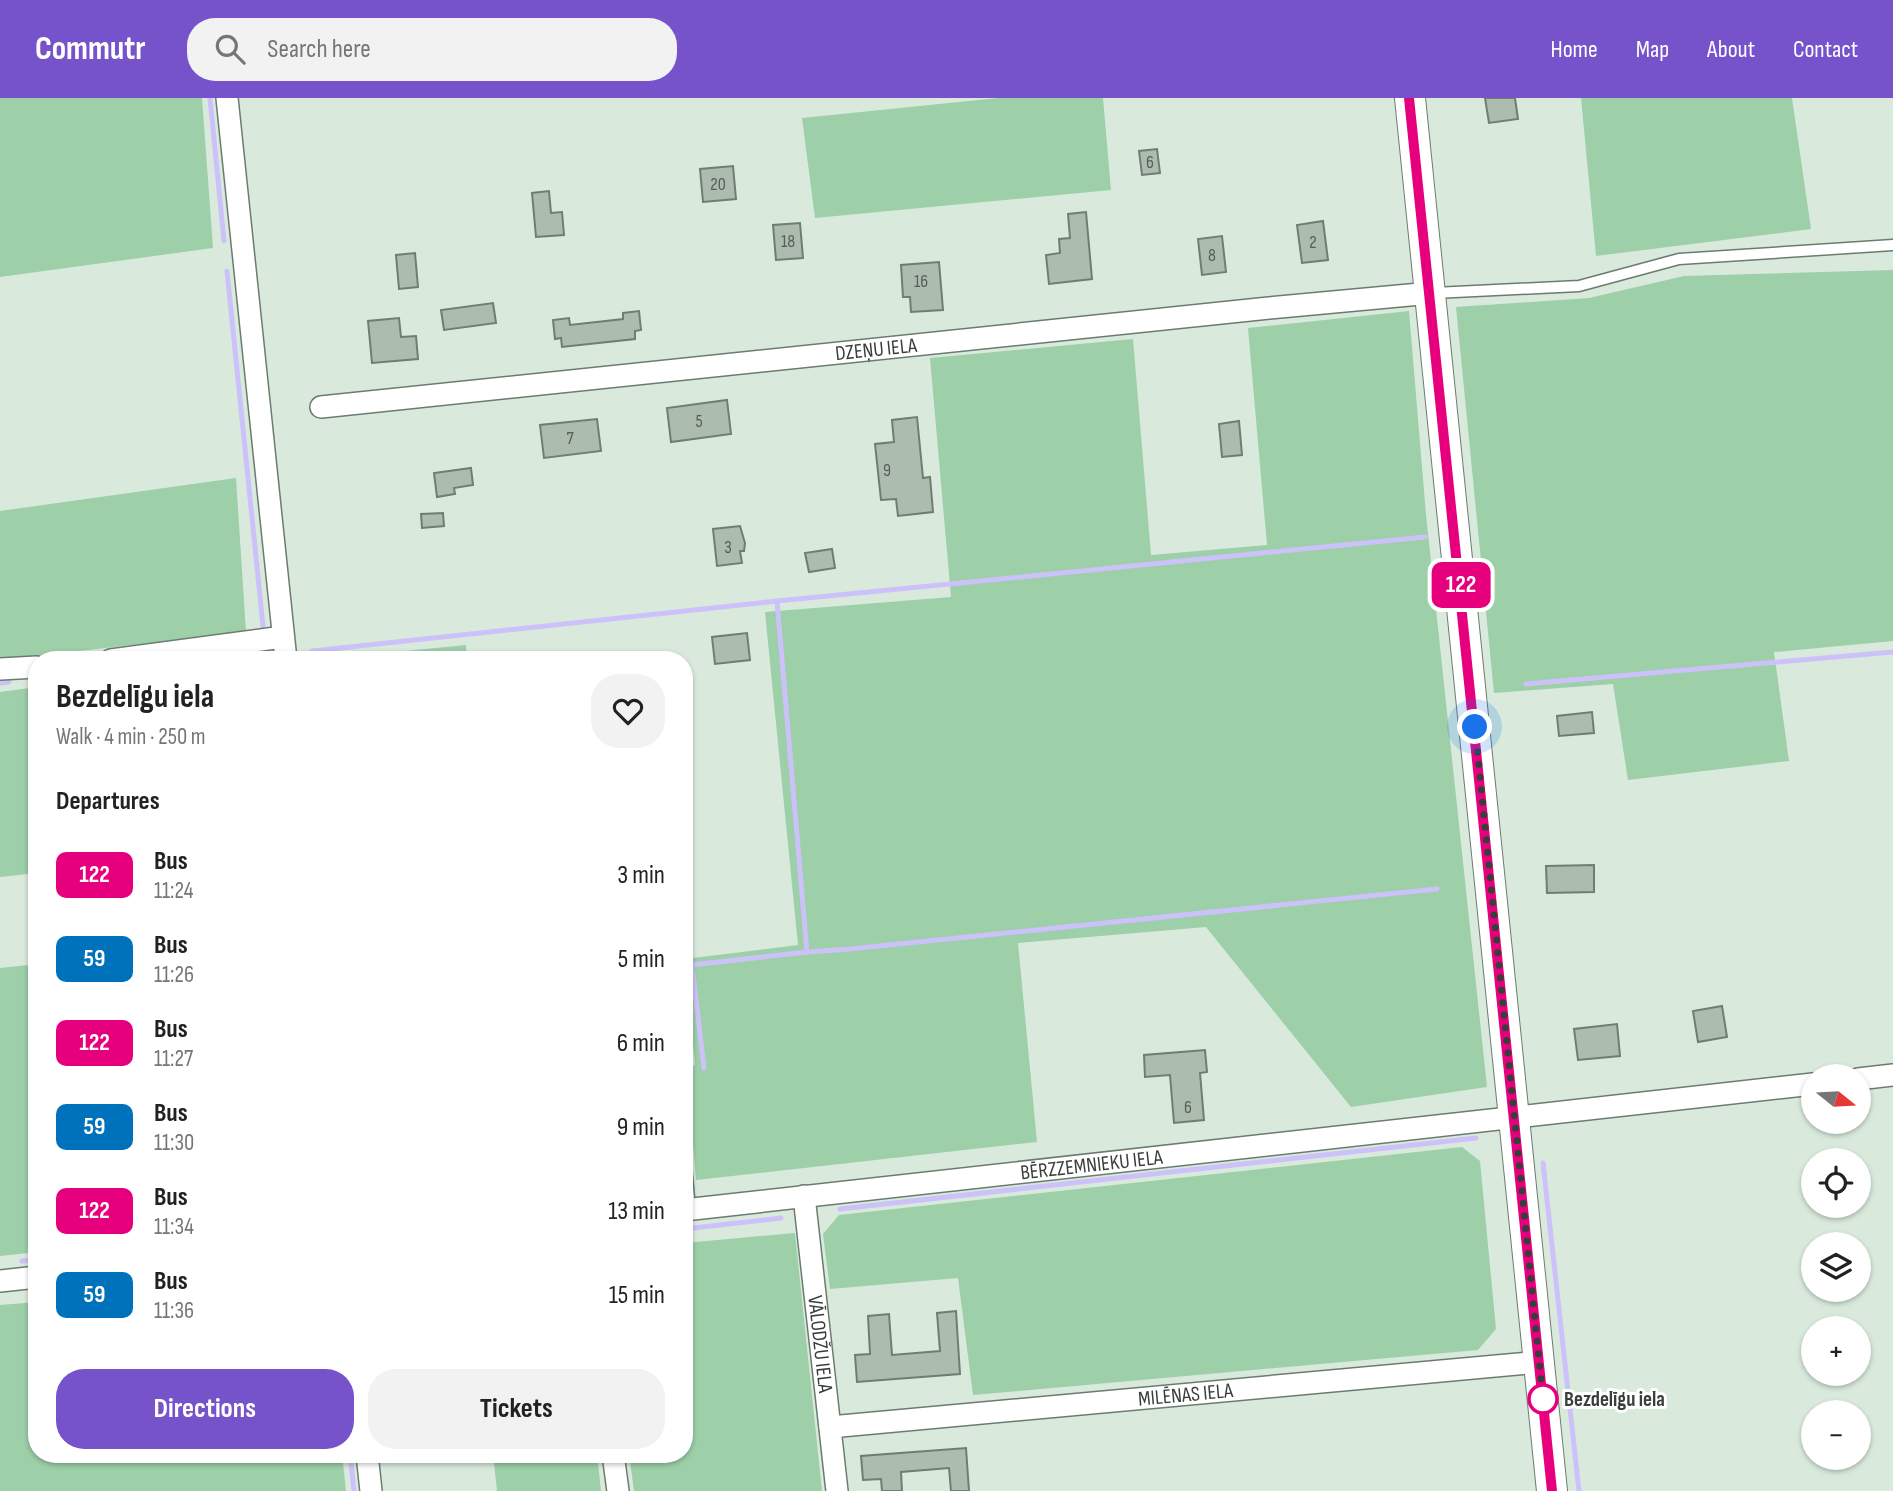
<!DOCTYPE html>
<html lang="en">
<head>
<meta charset="utf-8">
<style>
  body { margin:0; font-family:"Sofia Sans Condensed",sans-serif; background:#f2f2f2; color:#222; height:100vh; display:flex; flex-direction:column; font-size:26px; white-space:nowrap }
  * { box-sizing:border-box; margin:0 }
  p { font-size:23px; color:#767676 }
  .icon { flex:none; width:38px; height:38px; fill:none; stroke:currentColor; stroke-width:2; stroke-linecap:round; stroke-linejoin:round }
  .map { position:relative; flex:1; overflow:hidden }
  .details { position:absolute; left:28px; top:553px; width:665px; height:812px; display:flex; flex-direction:column; background:#fff; border-radius:28px; box-shadow:0 2px 5px #0004 }
  .details>* { flex:none }
  .badge { padding:0 14px; border-radius:10px; font-size:24px; line-height:46px }
  .needle { width:46px; rotate:108deg }
  .controls { position:absolute; left:1801px; top:966px; display:grid; gap:14px }
  .controls a { display:grid; place-items:center; width:70px; height:70px; border-radius:50%; background:#fff; box-shadow:0 2px 5px #0004; font-size:35px }
  .you { position:absolute; width:35px; height:35px; margin:-18px; border:5px solid #fff; border-radius:50%; background:#1a73e8; box-shadow:0 0 0 10px #1a73e833 }
  .map>.badge { position:absolute; translate:-50% -50%; box-shadow:0 0 0 4px #fff }
  h2 { padding:0 28px; font-size:26px; line-height:63px }
  .round { display:grid; place-items:center; flex:none; width:74px; height:74px; border-radius:28px; background:#f2f2f2 }
  .head { display:flex; align-items:center; justify-content:space-between; height:119px; padding:0 28px }
  h1 { font-size:33px; font-weight:700; line-height:52px }
  .button { display:flex; gap:14px; margin-top:auto; padding:14px 28px }
  .button a { flex:1; height:80px; border-radius:28px; background:#7652cb; color:#fff; font-size:28px; font-weight:700; line-height:80px; text-align:center }
  .button a+a { background:#f2f2f2; color:#222 }
  ul { padding:0; list-style:none }
  li { display:flex; align-items:center; gap:21px; height:84px; padding:0 28px }
  li div { flex:1 }
  li b { display:block; font-size:26px }
  li em { font-style:normal }
  li .badge { min-width:77px; font-weight:700; text-align:center }
  header { display:flex; align-items:center; gap:42px; box-sizing:border-box; height:98px; padding:0 35px; background:#7652cb; color:#fff }
  header strong { font-size:33px }
  nav { display:flex; gap:38px; margin-inline-start:auto; font-size:24px }
  .search { width:490px; height:63px; background:#f2f2f2; display:flex; align-items:center; gap:18px; box-sizing:border-box; padding:0 24px; border-radius:28px; color:#767676; font-size:26px }
  .map>svg:first-child { display:block }
</style>
</head>
<body>
<header>
<strong>Commutr</strong>
<div class="search"><svg class="icon" aria-label="search" viewBox="0 0 24 24"><circle cx="10" cy="10" r="6"/><path d="M15 15l6 6"/></svg>Search here</div>
<nav><a>Home</a><a>Map</a><a>About</a><a>Contact</a></nav>
</header>
<div class="map">
<svg width="1893" height="1393" viewBox="0 0 1893 1393">
  <rect width="100%" height="100%" fill="#d9eadc"/>
  <g fill="#9dcfa9">
    <path d="M0 0H202L213 150 0 179Z"/>
    <path d="M998 0H1103L1111 92 815 120 802 20Z"/>
    <path d="M1581 0H1792L1811 131 1596 158Z"/>
    <path d="M1893 172V543L1774 554 1789 663 1628 682 1613 586 1494 595 1456 209 1589 200 1684 178Z"/>
    <path d="M1409 213 1426 417 1487 989 1351 1009 1206 829 1018 845 1037 1044 696 1082 687 971 695 967 685 861 798 847 765 514 951 499 930 260 1133 241 1151 457 1267 447 1248 230Z"/>
    <path d="M236 380 246 534 0 562V413Z"/>
    <path d="M466 547 467 562H313Z"/>
    <path d="M37 589V775L0 779V594Z"/>
    <path d="M37 866V1154L0 1158V870Z"/>
    <path d="M1462 1049 1480 1063 1496 1231 1478 1252 973 1297 958 1180 830 1191 823 1136 839 1117Z"/>
    <path d="M795 1135 822 1393H634L629 1356H684V1145Z"/>
    <path d="M37 1204V1356H342L346 1393H0V1207Z"/>
    <path d="M493 1356H597L601 1393H497Z"/>
  </g>
  <g fill="none" stroke-linecap="round" stroke-linejoin="round">
    <g stroke="#ccc2f9" stroke-width="5">
      <path d="M210 0 224 143"/>
      <path d="M227 173 263 528"/>
      <path d="M777 503 807 854"/>
      <path d="M267 553 268 562"/>
      <path d="M312 553 777 503 1425 439"/>
      <path d="M0 585 9 584"/>
      <path d="M1526 586 1893 554"/>
      <path d="M704 970 692 867 807 854 850 851 1437 791"/>
      <path d="M1543 1065 1579 1393"/>
      <path d="M840 1111 1476 1040"/>
      <path d="M684 1131 781 1120"/>
      <path d="M22 1163 37 1162"/>
      <path d="M350 1356 354 1393"/>
    </g>
  </g>
  <g fill="#acbcaf" stroke="#6f7e72" stroke-width="2">
    <path d="M1485 0H1515L1518 21 1489 25Z"/>
    <path d="M1157 51 1160 75 1142 77 1139 53Z"/>
    <path d="M733 68 736 101 703 104 700 71Z"/>
    <path d="M549 93 551 115 562 114 564 137 536 139 532 95Z"/>
    <path d="M1086 114 1092 181 1049 186 1046 157 1060 155 1059 141 1070 140 1068 116Z"/>
    <path d="M1323 123 1328 162 1302 165 1297 127Z"/>
    <path d="M800 125 803 160 776 162 773 127Z"/>
    <path d="M1222 138 1226 174 1202 177 1198 141Z"/>
    <path d="M415 155 418 189 399 191 396 157Z"/>
    <path d="M939 164 943 212 911 214 910 199H903L901 167Z"/>
    <path d="M493 205 496 225 444 232 441 212Z"/>
    <path d="M639 213 641 232 635 233V241L562 249 561 240 555 241 553 222 569 220 570 227 623 221V215Z"/>
    <path d="M399 220 401 239 416 238 418 261 372 265 368 223Z"/>
    <path d="M727 302 731 336 671 344 667 310Z"/>
    <path d="M917 319 923 380 930 379 933 414 898 418 896 401 881 402 875 346 894 344 892 322Z"/>
    <path d="M597 321 601 353 544 360 540 327Z"/>
    <path d="M1239 323 1242 357 1222 359 1219 326Z"/>
    <path d="M471 370 473 387 454 390 455 396 437 399 434 375Z"/>
    <path d="M443 415 444 428 422 430 421 416Z"/>
    <path d="M740 428 745 445 744 453H740L742 465 717 468 713 431Z"/>
    <path d="M832 451 835 470 809 474 805 455Z"/>
    <path d="M747 535 750 562 715 566 712 539Z"/>
    <path d="M1592 614 1594 635 1559 638 1557 618Z"/>
    <path d="M1594 767V794L1547 795 1546 768Z"/>
    <path d="M1722 908 1727 939 1698 944 1693 913Z"/>
    <path d="M1617 926 1620 958 1578 962 1574 931Z"/>
    <path d="M1205 952 1207 974 1200 975 1204 1022 1174 1025 1170 977 1145 979 1144 957Z"/>
    <path d="M956 1213 960 1276 857 1284 855 1257 870 1256 868 1218 889 1216 892 1257 940 1253 937 1215Z"/>
    <path d="M966 1350 969 1393H951L949 1370 901 1374 902 1393H882L881 1381 863 1382 861 1358Z"/>
  </g>
  <g fill="none" stroke-linecap="round" stroke-linejoin="round">
    <defs>
      <g id="lane">
        <path d="M1434 195 1579 188 1679 161 1893 147"/>
        <path d="M684 1046 690 1111"/>
      </g>
      <g id="street">
        <path d="M227 0 286 562"/>
        <path id="s1" d="M321 309 1269 210 1431 195"/>
        <path d="M111 562 283 539"/>
        <path d="M0 571 37 569"/>
        <path d="M1858 981 1893 977"/>
        <path id="s2" d="M804 1098 837 1393"/>
        <path id="s3" d="M684 1112 1813 986"/>
        <path d="M0 1183 37 1179"/>
        <path id="s4" d="M830 1329 1539 1264"/>
        <path d="M367 1356 371 1393"/>
        <path d="M613 1356 618 1393"/>
      </g>
      <path id="secondary" d="M1410 0 1552 1393"/>
    </defs>
    <use href="#lane" stroke="#6c7b6f" stroke-width="13"/>
    <use href="#street" stroke="#6c7b6f" stroke-width="24"/>
    <use href="#secondary" stroke="#6c7b6f" stroke-width="32"/>
    <use href="#lane" stroke="#fff" stroke-width="10"/>
    <use href="#street" stroke="#fff" stroke-width="21"/>
    <use href="#secondary" stroke="#fff" stroke-width="30"/>
  </g>
  <g fill="none" stroke-linecap="round" stroke-linejoin="round">
    <defs>
      <path id="line" d="M1409 0 1552 1393"/>
    </defs>
    <use href="#line" stroke="#fff" stroke-width="16"/>
    <use href="#line" stroke="#e6007e" stroke-width="10"/>
    <path stroke="#383f3a" stroke-width="7" stroke-dasharray="0 12.6" d="M1475 629 1543 1301"/>
  </g>
  <circle fill="#fff" stroke="#e6007e" stroke-width="3.5" cx="1543" cy="1301" r="14"/>
  <g text-anchor="middle" stroke-width="6" stroke-linejoin="round" paint-order="stroke">
    <g font-size="18" fill="#555e57">
      <text x="1150" y="70">6</text>
      <text x="718" y="92">20</text>
      <text x="788" y="149">18</text>
      <text x="1313" y="150">2</text>
      <text x="1212" y="163">8</text>
      <text x="921" y="189">16</text>
      <text x="699" y="329">5</text>
      <text x="570" y="346">7</text>
      <text x="887" y="378">9</text>
      <text x="728" y="455">3</text>
      <text x="1188" y="1015">6</text>
    </g>
    <g font-size="21" fill="#383f3a" stroke="#fff">
      <text dy="7" stroke="none"><textPath href="#s1" startOffset="558">DZEŅU IELA</textPath></text>
      <text dy="7" stroke="none"><textPath href="#s3" startOffset="410">BĒRZZEMNIEKU IELA</textPath></text>
      <text dy="7" stroke="none"><textPath href="#s2" startOffset="149">VĀLODŽU IELA</textPath></text>
      <text dy="7" stroke="none"><textPath href="#s4" startOffset="357">MILĒNAS IELA</textPath></text>
    </g>
    <g font-size="21" font-weight="bold" fill="#383f3a" stroke="#fff" text-anchor="start">
      <text x="1564" y="1308">Bezdelīgu iela</text>
    </g>
  </g>
</svg>
<div class="controls">
<a><svg class="needle" viewBox="-14 -14 28 28"><path d="M0-13l5 13h-10z" fill="#e53935"/><path d="M0 13l5-13h-10z" fill="#767676"/></svg></a>
<a><svg class="icon" aria-label="locate" viewBox="0 0 24 24"><circle cx="12" cy="12" r="6"/><path d="M12 2v4M12 18v4M2 12h4M18 12h4"/></svg></a>
<a><svg class="icon" aria-label="layers" viewBox="0 0 24 24"><path d="M12 4l9 5-9 5-9-5zM3 14l9 5 9-5"/></svg></a>
<a>+</a>
<a>−</a>
</div>
<div class="you" style="left:1475px;top:629px"></div>
<b class="badge" style="left:1461px;top:487px;background:#e6007e;color:#fff">122</b>
<section class="details">
<div class="head"><div><h1>Bezdelīgu iela</h1><p>Walk · 4 min · 250 m</p></div><a class="round"><svg class="icon" aria-label="heart" viewBox="0 0 24 24"><path d="M12 20l-8-8c-3-5 5-10 8-4 3-6 11-1 8 4z"/></svg></a></div>
<h2>Departures</h2>
<ul>
<li><span class="badge" style="background:#e6007e;color:#fff">122</span><div><b>Bus</b><p>11:24</p></div><em>3 min</em></li>
<li><span class="badge" style="background:#0072bc;color:#fff">59</span><div><b>Bus</b><p>11:26</p></div><em>5 min</em></li>
<li><span class="badge" style="background:#e6007e;color:#fff">122</span><div><b>Bus</b><p>11:27</p></div><em>6 min</em></li>
<li><span class="badge" style="background:#0072bc;color:#fff">59</span><div><b>Bus</b><p>11:30</p></div><em>9 min</em></li>
<li><span class="badge" style="background:#e6007e;color:#fff">122</span><div><b>Bus</b><p>11:34</p></div><em>13 min</em></li>
<li><span class="badge" style="background:#0072bc;color:#fff">59</span><div><b>Bus</b><p>11:36</p></div><em>15 min</em></li>
</ul>
<div class="button"><a>Directions</a><a>Tickets</a></div>
</section>
</div>
</body>
</html>
